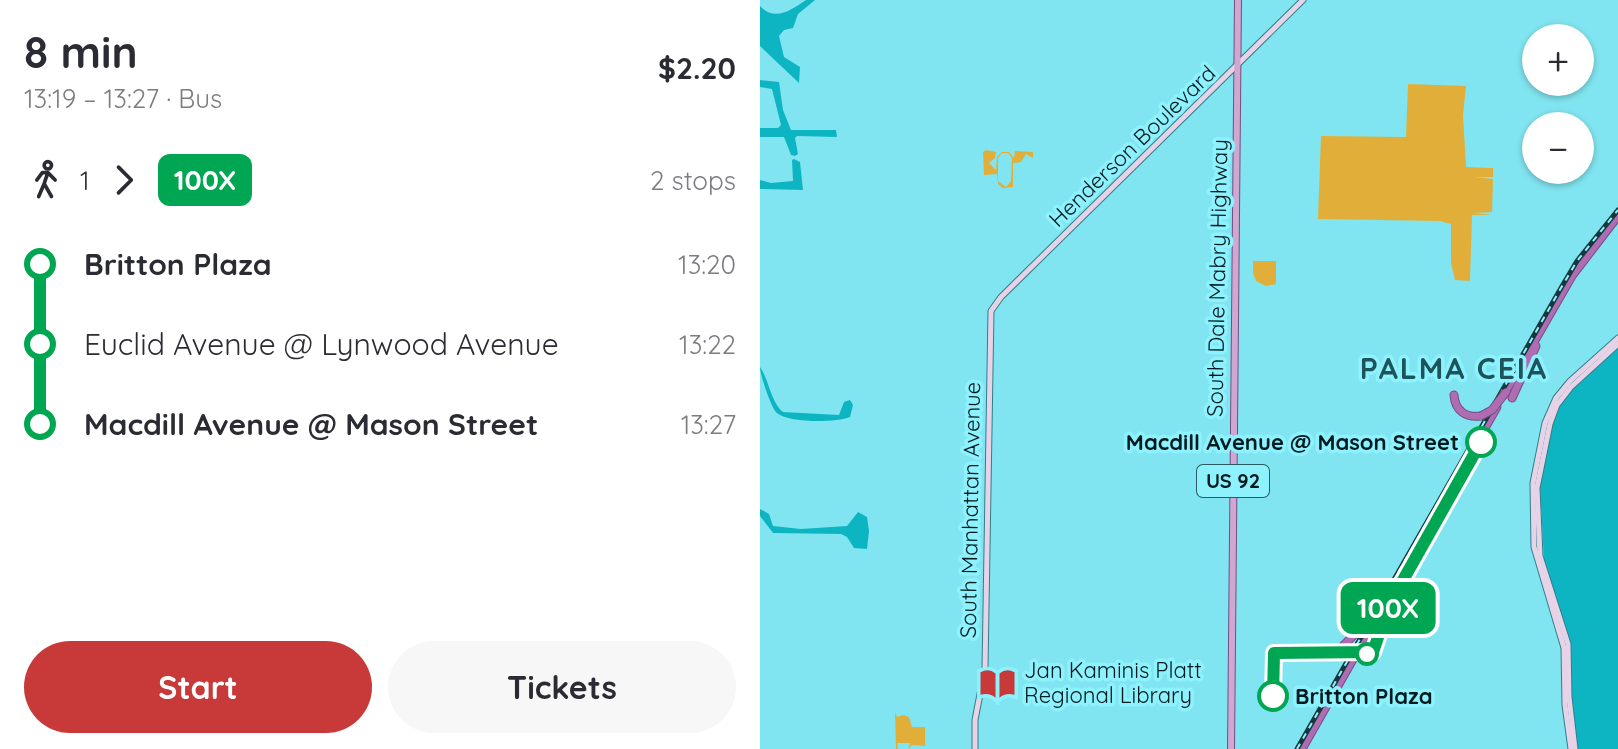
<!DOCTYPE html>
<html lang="en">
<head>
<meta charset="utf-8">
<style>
  body { margin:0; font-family:Quicksand,sans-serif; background:#f7f7f7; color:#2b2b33; height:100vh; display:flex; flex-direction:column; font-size:30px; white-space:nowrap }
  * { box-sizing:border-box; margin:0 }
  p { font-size:26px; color:#7c7c81 }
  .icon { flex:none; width:44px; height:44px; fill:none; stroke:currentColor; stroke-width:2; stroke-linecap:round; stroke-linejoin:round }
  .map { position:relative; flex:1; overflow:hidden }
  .panel { display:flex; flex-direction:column; background:#fff; width:760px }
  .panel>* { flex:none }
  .badge { padding:0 16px; border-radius:12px; font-size:28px; line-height:52px }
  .buttons { position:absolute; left:762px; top:24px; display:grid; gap:16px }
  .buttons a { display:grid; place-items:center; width:72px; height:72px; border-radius:50%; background:#fff; box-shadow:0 2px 6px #0004; font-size:40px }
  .map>.badge { position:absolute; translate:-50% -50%; box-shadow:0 0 0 4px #fff }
  .legs { display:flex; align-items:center; gap:12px; height:88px; padding:0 24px; font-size:26px }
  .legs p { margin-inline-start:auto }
  .overview { display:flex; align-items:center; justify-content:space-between; height:136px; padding:0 24px }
  h1 { font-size:44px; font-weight:700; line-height:60px }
  .primary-button { display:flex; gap:16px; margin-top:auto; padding:16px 24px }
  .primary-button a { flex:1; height:92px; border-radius:48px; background:#c8393a; color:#fff; font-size:32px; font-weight:700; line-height:92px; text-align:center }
  .primary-button a+a { background:#f7f7f7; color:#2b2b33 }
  ul { padding:0 24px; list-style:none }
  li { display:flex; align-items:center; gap:28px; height:80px; font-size:30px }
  li i { display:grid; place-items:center; width:12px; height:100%; margin:0 10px; background:currentColor }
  li i::after { content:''; width:20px; height:20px; margin:-10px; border:6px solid; border-radius:50%; background:#fff }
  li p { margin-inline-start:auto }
  li:first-child i { background:linear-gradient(#0000 50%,currentColor 0) }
  li:last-child i { background:linear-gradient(currentColor 50%,#0000 0) }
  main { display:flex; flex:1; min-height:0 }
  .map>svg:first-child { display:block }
</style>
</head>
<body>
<main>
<section class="panel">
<div class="overview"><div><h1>8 min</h1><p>13:19 – 13:27 · Bus</p></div><b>$2.20</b></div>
<div class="legs"><svg class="icon" aria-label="walk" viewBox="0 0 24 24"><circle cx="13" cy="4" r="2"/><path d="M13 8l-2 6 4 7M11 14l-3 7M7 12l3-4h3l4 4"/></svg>1<svg class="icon" aria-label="forward" viewBox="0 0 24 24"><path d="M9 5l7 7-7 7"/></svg><b class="badge" style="background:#00a651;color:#fff">100X</b><p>2 stops</p></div>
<ul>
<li><i style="color:#00a651"></i><b>Britton Plaza</b><p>13:20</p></li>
<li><i style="color:#00a651"></i><span>Euclid Avenue @ Lynwood Avenue</span><p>13:22</p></li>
<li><i style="color:#00a651"></i><b>Macdill Avenue @ Mason Street</b><p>13:27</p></li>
</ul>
<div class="primary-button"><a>Start</a><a>Tickets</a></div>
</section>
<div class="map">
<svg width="858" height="749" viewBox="0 0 858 749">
  <rect width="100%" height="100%" fill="#80e5f0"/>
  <g fill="#e1af39" fill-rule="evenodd">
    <path d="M648 84 706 86 703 115 706 167 733 168V177H714L733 179 732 212 713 213 732 215H712L710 281 695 280 691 263V224L680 221 558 219 561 136 646 137Z"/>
    <path d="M226 150 236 152 235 158 229 163 236 170 237 157 242 152H249L254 158 255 151 273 152V158L266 154 261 162 253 163V187L243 188 238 184 237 174 224 175 223 152ZM242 153H248L252 158 251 181 246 187 238 181V158Z"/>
    <path d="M493 261H516V284L506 286 496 281 493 273Z"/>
    <path d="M135 712 137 717 143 715 149 717 152 727H165V746L152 745 148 749 150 743H137L138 749H136Z"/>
  </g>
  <g fill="#0db5c3">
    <path d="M46 0H55L38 14 33 28 24 30 19 36 24 57 40 67 39 83 0 46V6C15 22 31 10 46 0Z"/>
    <path d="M0 80 19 82 23 110 31 130H76L77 137 37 136 35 138 38 154 35 156 31 155 24 137H0V128H18L21 125 12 89 0 87Z"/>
    <path d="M34 159 40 162 43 190 0 189V180L11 183 33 181 32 160Z"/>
    <path d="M858 348V749H818L812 705 811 644 784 561 780 487 792 425 801 404 812 389Z"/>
    <path d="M0 367C9 380 11 402 23 412L79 415 84 402 90 400 93 405 90 417C75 423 29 423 17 413 11 408 0 374 0 367Z"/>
    <path d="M0 509 9 514 13 526 41 529 87 526 98 512 107 517 109 531 107 549 94 548 87 537 81 534 13 533 0 516Z"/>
  </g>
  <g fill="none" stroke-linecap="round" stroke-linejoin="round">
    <defs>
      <g id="secondary">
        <path d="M215 749V720L225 668 231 311 241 297 543 0"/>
        <path d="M811 749 805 705 804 648 774 547 773 483 785 423 796 398 810 381 858 338"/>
        <path d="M815 749 809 697 808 644 780 556 777 488 790 424 797 405 811 387 858 344"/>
      </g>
      <path id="primary" d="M471 749 478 0"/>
      <g id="highway">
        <path d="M694 395C695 411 706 418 721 416"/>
        <path d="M743 396 812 276 858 216"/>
        <path d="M752 398 776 346"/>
        <path d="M636 584 737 407"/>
        <path d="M621 618 642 581"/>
        <path d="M576 653 599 630"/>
        <path d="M612 654 625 614"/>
        <path d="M542 749 620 612"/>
      </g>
    </defs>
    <use href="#secondary" stroke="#307f88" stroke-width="7"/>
    <use href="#primary" stroke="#724f7f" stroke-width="8"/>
    <use href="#highway" stroke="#724f7f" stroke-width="9"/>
    <use href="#secondary" stroke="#e7d3e8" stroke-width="5"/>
    <use href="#primary" stroke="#cfa7d1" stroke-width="6"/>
    <use href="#highway" stroke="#af6cb3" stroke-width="7"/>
    <defs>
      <path id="rail" d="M537 749 801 288 817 261 858 210"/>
    </defs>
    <use href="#rail" stroke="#13383d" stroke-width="5"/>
    <use href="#rail" stroke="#8ef2fe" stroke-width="2" stroke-dasharray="6" stroke-linecap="butt"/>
    <defs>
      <g id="highway-bridge">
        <path d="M721 416 732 410 746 392"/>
        <path d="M599 630 613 617 637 580"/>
      </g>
    </defs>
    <use href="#highway-bridge" stroke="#724f7f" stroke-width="9" stroke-linecap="butt"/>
    <use href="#highway-bridge" stroke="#af6cb3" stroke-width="7"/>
  </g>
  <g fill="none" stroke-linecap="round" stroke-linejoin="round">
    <defs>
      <path id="line-1" d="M513 696 514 653 613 652 629 605 721 442"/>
    </defs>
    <use href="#line-1" stroke="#fff" stroke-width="18"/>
    <use href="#line-1" stroke="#00a651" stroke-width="12"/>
  </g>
  <defs>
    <symbol id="library-bare" viewBox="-9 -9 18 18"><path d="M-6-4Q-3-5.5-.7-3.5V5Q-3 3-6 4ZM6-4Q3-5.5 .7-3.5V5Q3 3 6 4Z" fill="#c8393a" stroke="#8ef2fe" stroke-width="2.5" paint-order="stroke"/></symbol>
  </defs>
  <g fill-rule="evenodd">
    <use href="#library-bare" x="212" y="658" width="51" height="51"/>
  </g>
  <g fill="#fff" stroke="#00a651" stroke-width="4">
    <circle cx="721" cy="442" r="14"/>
    <circle cx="607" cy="654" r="10"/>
    <circle cx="513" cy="696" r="14"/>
  </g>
  <g text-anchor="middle" stroke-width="7" stroke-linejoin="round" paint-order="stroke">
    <rect fill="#8ef2fe" stroke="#2b5b61" stroke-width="2" x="437" y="465" width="72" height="32" rx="6"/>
    <g font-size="20" font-weight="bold" fill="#001a1e">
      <text x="473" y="488">US 92</text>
    </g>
    <g font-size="22" fill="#001a1e" stroke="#8ef2fe">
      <text transform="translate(372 146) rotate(-44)" y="8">Henderson Boulevard</text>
      <text transform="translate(457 278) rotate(-89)" y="8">South Dale Mabry Highway</text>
      <text transform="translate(210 510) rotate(-89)" y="8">South Manhattan Avenue</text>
    </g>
    <g font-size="22" font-weight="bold" fill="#001a1e" stroke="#8ef2fe" text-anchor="end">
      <text x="699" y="450">Macdill Avenue @ Mason Street</text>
      <text x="535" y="704" text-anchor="start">Britton Plaza</text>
    </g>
    <g font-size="22" fill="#001a1e" stroke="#8ef2fe" text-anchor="start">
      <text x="264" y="678">Jan Kaminis Platt<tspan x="264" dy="25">Regional Library</tspan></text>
    </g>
    <g font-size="30" font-weight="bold" letter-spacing="2" fill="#1d545a" stroke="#8ef2fe">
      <text x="694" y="379">PALMA CEIA</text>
    </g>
  </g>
</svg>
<div class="buttons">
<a>+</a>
<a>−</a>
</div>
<b class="badge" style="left:628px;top:608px;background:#00a651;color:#fff">100X</b>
</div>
</main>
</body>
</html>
